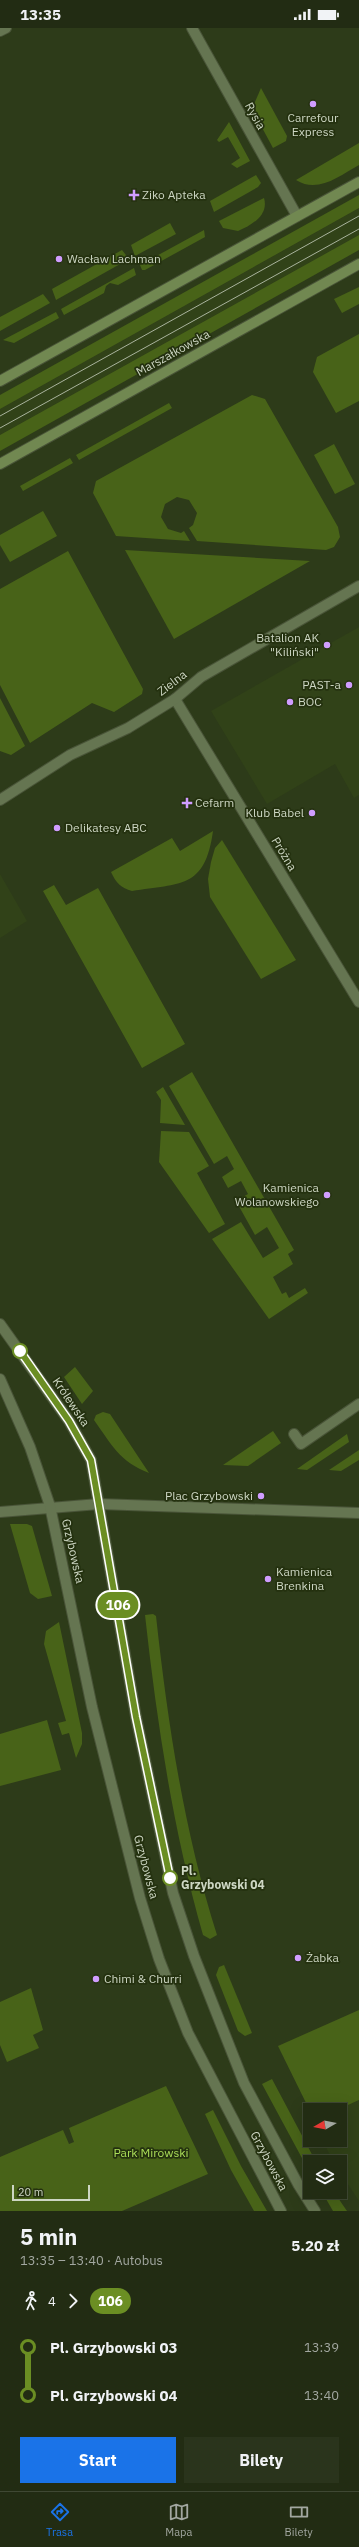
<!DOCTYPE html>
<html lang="pl">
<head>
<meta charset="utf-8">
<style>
  body { margin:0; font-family:"IBM Plex Sans",sans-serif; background:#2a341c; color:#f1f3f6; height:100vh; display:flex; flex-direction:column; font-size:15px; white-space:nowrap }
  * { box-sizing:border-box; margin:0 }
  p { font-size:13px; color:#a2a7a0 }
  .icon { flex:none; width:22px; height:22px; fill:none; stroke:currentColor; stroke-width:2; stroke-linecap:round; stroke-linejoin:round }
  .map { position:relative; height:2183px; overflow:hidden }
  .panel { display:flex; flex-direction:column; background:#222c13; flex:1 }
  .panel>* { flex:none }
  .badge { padding:0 8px; border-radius:13px; font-size:14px; line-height:26px }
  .needle { width:26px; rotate:261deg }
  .fabs { position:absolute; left:303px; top:2075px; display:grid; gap:8px }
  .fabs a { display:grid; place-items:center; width:44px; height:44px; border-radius:0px; background:#222c13; box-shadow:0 4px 16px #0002,0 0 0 1px #3f4833; font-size:20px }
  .scale { position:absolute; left:12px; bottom:10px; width:78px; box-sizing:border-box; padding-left:4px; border:2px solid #cdd6c3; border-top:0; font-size:11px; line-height:14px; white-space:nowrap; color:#cdd6c3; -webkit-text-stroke:3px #24310f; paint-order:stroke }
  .map>.badge { position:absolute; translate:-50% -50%; box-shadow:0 0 0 2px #fff }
  .legs { display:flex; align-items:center; gap:6px; height:44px; padding:0 20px; font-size:13px }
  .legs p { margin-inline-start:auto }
  .overview { display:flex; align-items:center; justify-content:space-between; height:68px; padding:0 20px }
  h1 { font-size:22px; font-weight:700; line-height:30px }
  .action { display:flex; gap:8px; margin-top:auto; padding:8px 20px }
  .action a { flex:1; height:46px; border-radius:0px; background:#1a73e8; color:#fff; font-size:16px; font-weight:700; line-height:46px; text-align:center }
  .action a+a { background:#2a341c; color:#f1f3f6 }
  ul { padding:0 20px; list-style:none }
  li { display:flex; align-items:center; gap:14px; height:48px; font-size:15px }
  li i { display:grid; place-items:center; width:6px; height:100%; margin:0 5px; background:currentColor }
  li i::after { content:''; width:10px; height:10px; margin:-5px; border:3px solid; border-radius:50%; background:#222c13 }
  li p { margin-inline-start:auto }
  li:first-child i { background:linear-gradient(#0000 50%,currentColor 0) }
  li:last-child i { background:linear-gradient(currentColor 50%,#0000 0) }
  .status { display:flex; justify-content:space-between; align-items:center; height:28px; padding:0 20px; background:#222c13; direction:ltr }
  .status svg { height:11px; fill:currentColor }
  .tabs { display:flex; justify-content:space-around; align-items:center; height:56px; border-top:1px solid #3f4833; background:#222c13; font-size:11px; color:#a2a7a0 }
  .tabs a { display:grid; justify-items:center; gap:2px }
  .tabs .on { color:#1a73e8 }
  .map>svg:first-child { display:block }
</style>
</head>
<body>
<div class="status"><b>13:35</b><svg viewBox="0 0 49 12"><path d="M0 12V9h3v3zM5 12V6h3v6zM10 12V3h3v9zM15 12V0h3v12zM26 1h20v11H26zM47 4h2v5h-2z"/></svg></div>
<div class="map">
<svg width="359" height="2183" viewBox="0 0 359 2183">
  <rect width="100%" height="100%" fill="#2d3b19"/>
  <g fill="#314218">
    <path d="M359 180V207L0 407V381Z"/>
    <path d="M359 599V767L354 770 335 736 267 776 211 683Z"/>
    <path d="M0 846 27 893 0 910Z"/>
    <path d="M359 2072V2173L340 2144V2134H334L322 2112H340V2082H337Z"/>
  </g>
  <g fill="#486318">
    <path d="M261 60 287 108 286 113 273 120 252 81Z"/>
    <path d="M229 94 250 133 237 140 231 136 240 130 228 109 219 114 217 112Z"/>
    <path d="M359 115V137C339 148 318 166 296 152Z"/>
    <path d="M256 147 261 155 258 159 214 184 210 173Z"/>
    <path d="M359 167V180L0 381V367Z"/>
    <path d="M264 170C269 187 252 197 238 203L223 200 219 193Z"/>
    <path d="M170 195 176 206 135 228 131 217Z"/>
    <path d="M204 202 205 209 145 242H142L140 237Z"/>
    <path d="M359 207V222L0 423V407Z"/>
    <path d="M122 222 129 231 56 272 52 261Z"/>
    <path d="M134 240 136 247 118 257 110 255 106 258 104 265 64 287 61 281Z"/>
    <path d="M359 259V276L342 285 334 271Z"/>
    <path d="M43 266 50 275 0 303V289Z"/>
    <path d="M56 284 59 290 14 315 3 312Z"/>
    <path d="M359 306V373L336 385 313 344 317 329Z"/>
    <path d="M252 367 265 371 338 499 340 509 334 519 326 522 197 513 189 500 193 497 197 485 189 472 177 469 165 476 161 489 168 501 181 505 184 503 190 513 116 508 93 465 96 453Z"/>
    <path d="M169 375 172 380 79 432 76 427Z"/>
    <path d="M334 416 355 456 335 466 314 427Z"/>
    <path d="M70 430 73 435 23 463 20 458Z"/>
    <path d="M43 483 57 508 10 534 0 517V507Z"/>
    <path d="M125 522 310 533 174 611Z"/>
    <path d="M68 523 143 661 142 666 114 684 92 675 30 715 0 657V561Z"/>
    <path d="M0 670 25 718 11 727 0 723Z"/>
    <path d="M213 803C205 861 181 855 132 863 121 860 116 855 111 844L172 810 180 823Z"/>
    <path d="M222 812 296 932 261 951 210 869 208 851 211 834 215 820Z"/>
    <path d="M54 857 66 877 98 860 185 1016 142 1040 43 863Z"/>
    <path d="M192 1044 294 1222 288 1226 293 1236 273 1249 282 1266 286 1264 289 1270 305 1260 308 1265 269 1291 212 1211 241 1194 263 1230 279 1220 267 1199 255 1207 236 1173 248 1166 241 1153 228 1160 222 1149 234 1141 227 1128 214 1136 169 1058Z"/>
    <path d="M163 1059 185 1097 160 1095 161 1072 156 1064Z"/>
    <path d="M161 1103 189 1104 209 1138 197 1145 225 1196 209 1205 159 1134Z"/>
    <path d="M75 1339 93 1363 82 1376 64 1349Z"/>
    <path d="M103 1384 110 1386 149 1445C120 1434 111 1416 94 1392L96 1387Z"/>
    <path d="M273 1403 281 1415 248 1438 223 1437Z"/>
    <path d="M347 1406 349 1414 307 1442 297 1441Z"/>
    <path d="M359 1422V1432L341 1443 329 1442Z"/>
    <path d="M10 1496H27L32 1498 52 1568 38 1571 30 1565Z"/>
    <path d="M153 1586 156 1588C168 1697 184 1803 217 1907L210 1911 203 1907C173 1802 157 1696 145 1587Z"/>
    <path d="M59 1594 82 1705V1716L76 1730 69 1705 62 1707 58 1695 66 1693 44 1616 46 1603Z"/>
    <path d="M47 1692 61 1742 0 1758V1706Z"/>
    <path d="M224 1937 252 2005 245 2008 238 2003 216 1947 219 1939Z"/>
    <path d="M31 1960 43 2002 33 2007 39 2020 7 2034 0 2017V1974Z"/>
    <path d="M359 1982V2072L337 2082 310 2083 278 2018Z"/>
    <path d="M272 2051 316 2134H310V2145L262 2056Z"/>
    <path d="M166 2058 208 2146 122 2183H0V2129L63 2102 69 2116 74 2114 69 2100Z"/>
    <path d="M213 2082 241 2138 267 2183H254L231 2142 205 2086Z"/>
    <path d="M322 2164H334L347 2183H333Z"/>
  </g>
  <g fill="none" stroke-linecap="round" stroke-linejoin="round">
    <defs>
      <g id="minor">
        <path d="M192 0 297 188"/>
        <path d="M0 3 6 0"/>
        <path d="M175 671 359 974"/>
        <path d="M0 772 70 727 128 700 175 671 201 649 359 558"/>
        <path d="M294 1406 301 1416 359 1376"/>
        <path d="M0 1484 99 1476 359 1485"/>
      </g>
      <g id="tertiary">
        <path d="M0 1296 69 1393 91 1432 136 1689 173 1865 194 1928 244 2055 298 2156 315 2183"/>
        <path d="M0 1351 30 1419 50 1478 92 1679 140 1870 159 1931 188 2005 281 2183"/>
      </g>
      <g id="secondary">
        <path d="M0 353 359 154"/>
        <path d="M0 436 359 236"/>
      </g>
    </defs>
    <use href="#minor" stroke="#495438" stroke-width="12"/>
    <use href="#tertiary" stroke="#495438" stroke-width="12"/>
    <use href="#secondary" stroke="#495438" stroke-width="12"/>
    <use href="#minor" stroke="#657551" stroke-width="10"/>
    <use href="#tertiary" stroke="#657551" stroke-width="10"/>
    <use href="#secondary" stroke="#718851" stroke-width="10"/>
    <g stroke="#a9b39d" stroke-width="1">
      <path d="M0 388 359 188"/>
      <path d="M0 400 359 201"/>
    </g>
  </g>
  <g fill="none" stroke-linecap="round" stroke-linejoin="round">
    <defs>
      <path id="line-1" d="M20 1323 69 1393 91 1432 136 1689 170 1850"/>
    </defs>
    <use href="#line-1" stroke="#fff" stroke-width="9"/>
    <use href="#line-1" stroke="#6b8e23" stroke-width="6"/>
  </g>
  <g fill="#d09dff" stroke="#24310f" stroke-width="1.5">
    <circle cx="313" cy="76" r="4"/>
    <path d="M132 161h4v4h4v4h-4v4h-4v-4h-4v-4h4z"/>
    <circle cx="59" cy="231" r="4"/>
    <circle cx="327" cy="617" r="4"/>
    <circle cx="349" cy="657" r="4"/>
    <circle cx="290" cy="674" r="4"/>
    <path d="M185 769h4v4h4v4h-4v4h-4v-4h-4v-4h4z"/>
    <circle cx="312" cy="785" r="4"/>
    <circle cx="57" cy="800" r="4"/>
    <circle cx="327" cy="1167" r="4"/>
    <circle cx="261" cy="1468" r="4"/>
    <circle cx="268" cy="1551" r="4"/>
    <circle cx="298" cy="1930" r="4"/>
    <circle cx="96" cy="1951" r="4"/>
  </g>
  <g fill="#fff" stroke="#6b8e23" stroke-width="2">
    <circle cx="20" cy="1323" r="7"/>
    <circle cx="170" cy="1850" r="7"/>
  </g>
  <g text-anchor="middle" stroke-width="3.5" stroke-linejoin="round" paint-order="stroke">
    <g font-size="12" fill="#cdd6c3" stroke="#24310f">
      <text transform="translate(255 88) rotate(61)" y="4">Rysia</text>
      <text transform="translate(173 325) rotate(-29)" y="4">Marszałkowska</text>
      <text transform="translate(172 655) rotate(-37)" y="4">Zielna</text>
      <text transform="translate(284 826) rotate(59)" y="4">Próżna</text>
      <text transform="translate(71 1374) rotate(56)" y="4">Królewska</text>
      <text transform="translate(73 1523) rotate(77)" y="4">Grzybowska</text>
      <text transform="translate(146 1839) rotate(75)" y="4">Grzybowska</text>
      <text transform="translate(269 2133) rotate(62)" y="4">Grzybowska</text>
    </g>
    <g font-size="12" fill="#cdd6c3" stroke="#24310f" text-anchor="start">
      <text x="313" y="94" text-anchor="middle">Carrefour<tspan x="313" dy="14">Express</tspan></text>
      <text x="142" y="171">Ziko Apteka</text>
      <text x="67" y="235">Wacław Lachman</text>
      <text x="319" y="614" text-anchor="end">Batalion AK<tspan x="319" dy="14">"Kiliński"</tspan></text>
      <text x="341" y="661" text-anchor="end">PAST-a</text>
      <text x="298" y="678">BOC</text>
      <text x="195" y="779">Cefarm</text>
      <text x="304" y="789" text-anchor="end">Klub Babel</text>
      <text x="65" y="804">Delikatesy ABC</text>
      <text x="319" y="1164" text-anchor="end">Kamienica<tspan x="319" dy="14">Wolanowskiego</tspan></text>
      <text x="253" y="1472" text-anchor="end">Plac Grzybowski</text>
      <text x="276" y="1548">Kamienica<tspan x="276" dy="14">Brenkina</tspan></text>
      <text x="306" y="1934">Żabka</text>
      <text x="104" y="1955">Chimi &amp; Churri</text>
    </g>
    <g font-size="12" font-weight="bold" fill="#cdd6c3" stroke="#24310f" text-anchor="start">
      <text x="181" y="1847">Pl.<tspan x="181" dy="14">Grzybowski 04</tspan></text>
    </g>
    <g font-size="12" fill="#acdf59" stroke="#24310f">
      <text x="151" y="2129">Park Mirowski</text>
    </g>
  </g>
</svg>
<div class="fabs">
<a><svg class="needle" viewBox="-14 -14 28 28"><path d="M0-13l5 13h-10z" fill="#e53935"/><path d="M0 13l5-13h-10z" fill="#a2a7a0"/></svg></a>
<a><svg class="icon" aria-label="layers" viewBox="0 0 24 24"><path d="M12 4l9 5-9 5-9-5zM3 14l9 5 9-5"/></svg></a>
</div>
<div class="scale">20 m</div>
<b class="badge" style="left:118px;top:1577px;background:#6b8e23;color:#fff">106</b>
</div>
<section class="panel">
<div class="overview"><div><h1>5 min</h1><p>13:35 – 13:40 · Autobus</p></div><b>5.20 zł</b></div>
<div class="legs"><svg class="icon" aria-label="walk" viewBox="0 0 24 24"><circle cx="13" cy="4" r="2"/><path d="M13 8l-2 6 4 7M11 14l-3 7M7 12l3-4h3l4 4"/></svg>4<svg class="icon" aria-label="forward" viewBox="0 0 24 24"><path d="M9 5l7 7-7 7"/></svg><b class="badge" style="background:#6b8e23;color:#fff">106</b></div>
<ul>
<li><i style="color:#6b8e23"></i><b>Pl. Grzybowski 03</b><p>13:39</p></li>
<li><i style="color:#6b8e23"></i><b>Pl. Grzybowski 04</b><p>13:40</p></li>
</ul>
<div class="action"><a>Start</a><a>Bilety</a></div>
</section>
<nav class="tabs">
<a class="on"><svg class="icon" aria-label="directions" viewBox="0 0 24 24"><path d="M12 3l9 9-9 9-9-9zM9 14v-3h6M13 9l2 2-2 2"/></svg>Trasa</a>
<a><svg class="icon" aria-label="map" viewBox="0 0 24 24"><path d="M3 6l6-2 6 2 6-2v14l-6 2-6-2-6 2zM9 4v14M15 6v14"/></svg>Mapa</a>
<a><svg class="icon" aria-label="tickets" viewBox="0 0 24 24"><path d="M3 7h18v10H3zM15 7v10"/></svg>Bilety</a>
</nav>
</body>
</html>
